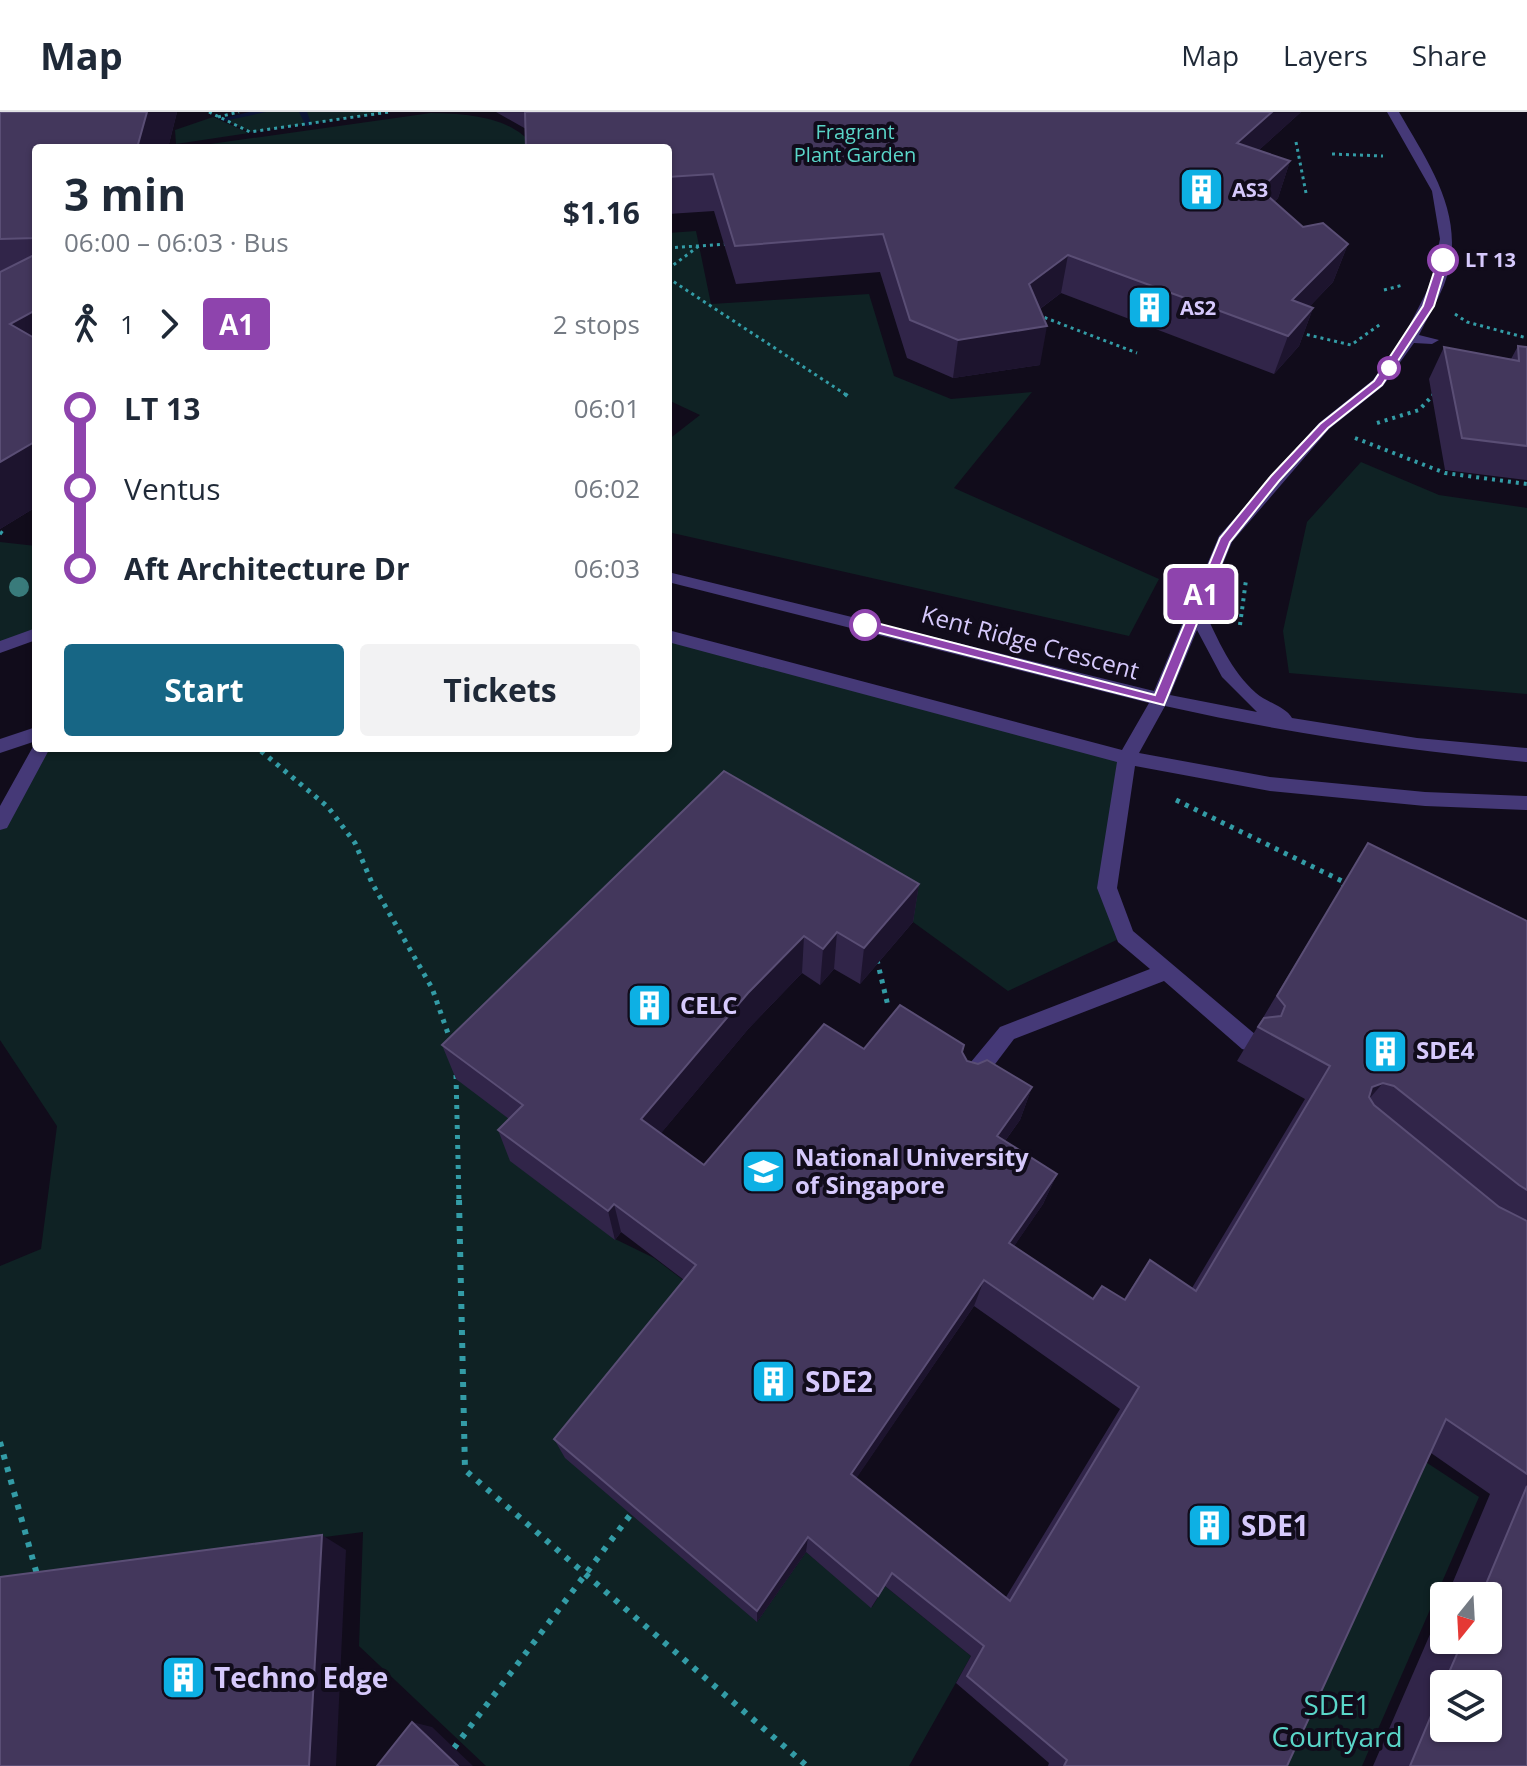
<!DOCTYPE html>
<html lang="en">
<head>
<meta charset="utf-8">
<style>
  body { margin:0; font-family:"Open Sans",sans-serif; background:#f2f2f3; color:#1f2937; height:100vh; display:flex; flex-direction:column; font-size:30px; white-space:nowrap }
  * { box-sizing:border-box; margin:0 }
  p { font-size:26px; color:#747a83 }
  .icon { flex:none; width:44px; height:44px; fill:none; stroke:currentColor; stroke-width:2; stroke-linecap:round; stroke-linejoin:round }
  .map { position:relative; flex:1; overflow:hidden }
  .drawer { position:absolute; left:32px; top:32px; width:640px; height:608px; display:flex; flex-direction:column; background:#fff; border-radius:8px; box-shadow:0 2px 6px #0004 }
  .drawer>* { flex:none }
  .badge { padding:0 16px; border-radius:6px; font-size:28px; line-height:52px }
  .needle { width:52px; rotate:198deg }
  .buttons { position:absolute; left:1430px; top:1470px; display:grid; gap:16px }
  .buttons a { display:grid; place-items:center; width:72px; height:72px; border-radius:8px; background:#fff; box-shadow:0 2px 6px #0004; font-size:40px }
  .map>.badge { position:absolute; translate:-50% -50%; box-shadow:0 0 0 4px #fff }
  .legs { display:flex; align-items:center; gap:12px; height:88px; padding:0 32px; font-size:26px }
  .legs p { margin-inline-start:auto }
  .overview { display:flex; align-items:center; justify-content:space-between; height:136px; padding:0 32px }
  h1 { font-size:44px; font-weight:700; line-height:60px }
  .primary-button { display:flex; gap:16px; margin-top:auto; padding:16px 32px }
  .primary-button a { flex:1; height:92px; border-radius:8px; background:#176685; color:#fff; font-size:32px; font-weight:700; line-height:92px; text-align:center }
  .primary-button a+a { background:#f2f2f3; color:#1f2937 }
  ul { padding:0 32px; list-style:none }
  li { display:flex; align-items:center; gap:28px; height:80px; font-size:30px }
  li i { display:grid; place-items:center; width:12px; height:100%; margin:0 10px; background:currentColor }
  li i::after { content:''; width:20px; height:20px; margin:-10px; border:6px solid; border-radius:50%; background:#fff }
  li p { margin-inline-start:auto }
  li:first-child i { background:linear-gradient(#0000 50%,currentColor 0) }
  li:last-child i { background:linear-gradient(currentColor 50%,#0000 0) }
  header { display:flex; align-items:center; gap:48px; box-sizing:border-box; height:112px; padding:0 40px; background:#fff; border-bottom:2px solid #e0e1e3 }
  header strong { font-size:38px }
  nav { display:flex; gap:44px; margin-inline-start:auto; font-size:28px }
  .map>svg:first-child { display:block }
</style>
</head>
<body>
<header>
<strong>Map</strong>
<nav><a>Map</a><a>Layers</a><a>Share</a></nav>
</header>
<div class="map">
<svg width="1527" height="1654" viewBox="0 0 1527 1654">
  <rect width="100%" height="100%" fill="#110c1b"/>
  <g fill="#0f2224">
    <path d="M259 0H387L250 20 222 7Z"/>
    <path d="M431 1C468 2 512 4 535 36H182Z"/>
    <path d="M213 5 249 21 176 32 175 18Z"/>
    <path d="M696 119 711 192 869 182 894 264 951 287 1032 280 954 376 1159 467 1129 524 668 420V328L700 303 668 288V121Z"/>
    <path d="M1361 350 1439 383 1527 396V582L1289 561 1283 519 1307 410Z"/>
    <path d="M0 430 36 434V522L0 535Z"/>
    <path d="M668 524 1127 646 1107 776 1125 824 1008 879 913 810 725 699 534 1025 511 1049 615 1127 654 1146 699 1180 757 1510 806 1440 872 1495 885 1474 971 1544 909 1654H486L359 1534 363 1420 26 1464 0 1630V1154L41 1137 57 1014 0 928V707L41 636H668Z"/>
    <path d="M1415 1343 1479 1385 1362 1654H1270Z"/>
  </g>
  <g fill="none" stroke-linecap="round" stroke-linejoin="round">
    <g fill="#0b1435" fill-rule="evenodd">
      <path d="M249 0H266L224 9 220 7Z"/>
      <path d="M299 0H307L312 14H306Z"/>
    </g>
    <g stroke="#339ca6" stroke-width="3" stroke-dasharray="3 4" stroke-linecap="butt">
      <path d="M209 0 250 20 389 0"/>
      <path d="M218 5 239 0"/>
      <path d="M1296 30 1306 81"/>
      <path d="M1332 42 1383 44"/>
      <path d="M668 136 727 132"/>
      <path d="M668 157 699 134"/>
      <path d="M668 166 848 284"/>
      <path d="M1384 178 1403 173"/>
      <path d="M1455 202 1467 210 1527 226"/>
      <path d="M1038 203 1137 241"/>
      <path d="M1300 221 1351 233 1382 211"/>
      <path d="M1432 284 1434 282"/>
    </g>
    <g stroke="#339ca6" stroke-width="4" stroke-dasharray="3 5" stroke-linecap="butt">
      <path d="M845 282 849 285"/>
      <path d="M1377 311 1419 298 1434 282"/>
      <path d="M1355 326 1445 361 1527 372"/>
      <path d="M0 420 3 422 0 425"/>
      <path d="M1240 513 1246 468"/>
      <path d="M257 636 263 641"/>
    </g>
    <g stroke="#339ca6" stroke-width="5" stroke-dasharray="4 6" stroke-linecap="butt">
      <path d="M261 639 328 695 355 731 372 771 432 876 451 930"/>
      <path d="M1176 688 1344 770V777"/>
      <path d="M877 848 888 894"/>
      <path d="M456 963 459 1090"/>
    </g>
    <g stroke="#339ca6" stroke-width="6" stroke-dasharray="5 8" stroke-linecap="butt">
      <path d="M459 1088 465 1358 807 1654"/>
      <path d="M0 1330 38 1466"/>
      <path d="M454 1636 634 1398"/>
    </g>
    <g fill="#453977" fill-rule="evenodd">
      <path d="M1387 0H1399C1430 54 1469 107 1444 173 1437 190 1427 207 1419 223L1439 228 1432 232 1414 231 1383 274 1329 317 1232 430 1204 498C1218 528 1231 559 1256 581 1266 590 1286 595 1292 606L1417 626 1527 636V650C1405 638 1285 621 1165 594L1139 641 1270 665 1425 680 1527 684V698L1425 694 1270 679 1135 654 1117 776 1133 819 1256 923 1260 930 1256 937 1249 939 1242 937 1164 869 1014 927 977 976 969 979 961 976 958 969 961 962 1000 915 1150 857 1118 830 1097 776 1117 650 668 530V518L1122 638 1149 591 668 470V460L1154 579 1219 424 1319 311 1373 268 1403 226 1431 171 1440 127 1432 79ZM1197 518 1222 565 1257 600 1170 583Z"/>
      <path d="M36 516V528L0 541V529Z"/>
      <path d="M36 615V629L0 641V627Z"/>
      <path d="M35 631 36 636H50L7 716 0 718V694Z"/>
    </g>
  </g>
  <circle fill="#397b7b" cx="19" cy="475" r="10"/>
  <g fill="#312549" fill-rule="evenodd">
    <path d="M0 0H177L168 36H36V395L0 417Z"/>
    <path d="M496 0H1301L1259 38 1290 49 1278 86 1274 90 1303 115 1348 132 1333 170 1310 194 1313 196 1299 234 1274 262 1061 181 1040 197V253L953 266 907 246 880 160 736 172 714 99 668 102V36L526 17Z"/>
    <path d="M1518 234 1527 235V368L1445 358 1429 267 1444 235 1511 247Z"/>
    <path d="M1368 731 1527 809V1654H1373L1444 1490V1528H1488V1484H1447L1490 1382 1431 1341 1287 1654H1048L1049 1651 956 1571 971 1544 885 1474 871 1496 806 1440 757 1510 565 1346 554 1327 684 1168 621 1120 615 1128 510 1049 498 1018 509 1007 456 967 442 933 919 772 913 810 860 872 834 857 820 873 802 861 749 916 661 1021 704 1053 864 937 962 940 967 949 1032 975 1020 1008 1005 1029 1057 1062 1043 1092 1014 1134 1093 1187H1124L1150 1148 1192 1176 1305 987 1237 949ZM974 1194 1120 1297 1006 1485 856 1366Z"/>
  </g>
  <g fill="#1d142e">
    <path d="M147 0H177L168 36H137Z"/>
    <path d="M1272 0H1301L1226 68 1237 31Z"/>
    <path d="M1290 49 1278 86 1248 115 1260 77Z"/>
    <path d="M1348 132 1333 170 1283 222 1292 188Z"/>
    <path d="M1068 143 1061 181 1022 210 1029 172Z"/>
    <path d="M1313 196 1299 234 1274 262 1288 224Z"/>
    <path d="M36 198V262L10 212Z"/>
    <path d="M1047 214 1040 253 953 266 958 228Z"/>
    <path d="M36 329V395L0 417V350Z"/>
    <path d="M919 772 913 810 860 872 864 836Z"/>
    <path d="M837 820 834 857 820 873 823 837Z"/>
    <path d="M804 824 802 861 749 916 647 1038 641 1007 748 881Z"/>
    <path d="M1383 971 1355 1003 1372 975Z"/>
    <path d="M1032 975 1020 1008 986 1055 997 1024Z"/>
    <path d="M1057 1062 1043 1092 998 1158 1009 1131Z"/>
    <path d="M614 1092 621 1120 615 1128 608 1099Z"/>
    <path d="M984 1168 974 1194 847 1380 851 1362Z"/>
    <path d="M322 1423 346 1438 336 1654H309Z"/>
    <path d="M808 1425 806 1440 757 1510V1499Z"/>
    <path d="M412 1610 432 1615 473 1654H458Z"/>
  </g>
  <g fill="#43375c" stroke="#5a4e75" stroke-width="2" fill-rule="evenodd">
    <path d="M0 0H147L137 36H36V126L0 127Z"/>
    <path d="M525 0H1272L1237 31 1290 49 1260 77 1303 115 1323 111 1348 132 1292 188 1313 196 1288 224 1068 143 1029 172 1047 214 958 228 910 208 883 122 735 134 713 62 668 65V36H526Z"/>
    <path d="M36 142V198L10 212 36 227V329L0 350V160Z"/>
    <path d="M1518 234 1527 235V334L1462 326 1444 235 1519 249Z"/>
    <path d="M724 659 919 772 864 836 837 820 823 837 804 824 748 881 641 1007 704 1053 824 912 864 937 900 893 964 933 962 940 967 949 978 952 987 948 1032 975 997 1024 1057 1062 1009 1131 1093 1187 1102 1174 1125 1188 1150 1148 1196 1179 1330 954 1258 915 1264 906 1281 904 1285 894 1277 884 1368 731 1527 809V1078L1519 1073 1394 974 1383 971 1372 975 1369 985 1374 993 1499 1095 1527 1109V1362L1446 1307 1287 1654H1064L1067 1648 967 1564 984 1534 892 1461 878 1484 808 1425 757 1499 554 1327 696 1153 614 1092 608 1099 498 1018 523 993 442 933ZM984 1168 1139 1275 1010 1489 851 1362Z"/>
    <path d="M1527 1374V1654H1410L1444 1573V1616H1488V1572H1444L1463 1528H1488V1484H1481Z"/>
    <path d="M322 1423 309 1654H0V1465Z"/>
    <path d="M412 1610 458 1654H377Z"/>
  </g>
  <path fill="#8e44ad" stroke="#fff" stroke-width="2" d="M1443 145 1448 148 1434 194 1382 273 1328 316 1279 369 1230 430 1164 593 860 516V510L865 508 1155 583 1220 426 1271 364 1320 312 1374 269 1423 194 1438 148Z"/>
  <defs>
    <symbol id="building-square" viewBox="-11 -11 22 22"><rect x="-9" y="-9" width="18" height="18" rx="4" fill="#0db0e4" stroke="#110c1b"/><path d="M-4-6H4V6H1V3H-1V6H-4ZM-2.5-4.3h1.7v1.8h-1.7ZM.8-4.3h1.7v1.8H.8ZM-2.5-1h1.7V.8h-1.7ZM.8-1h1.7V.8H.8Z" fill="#fff"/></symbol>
    <symbol id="university-square" viewBox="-11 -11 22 22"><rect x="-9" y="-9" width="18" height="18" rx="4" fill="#0db0e4" stroke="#110c1b"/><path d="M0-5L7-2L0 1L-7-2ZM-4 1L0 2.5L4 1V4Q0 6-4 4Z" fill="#fff"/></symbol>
  </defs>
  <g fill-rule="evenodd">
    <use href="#building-square" x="1176" y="52" width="51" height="51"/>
    <use href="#building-square" x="1124" y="170" width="51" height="51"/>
    <use href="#building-square" x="624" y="868" width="51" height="51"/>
    <use href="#building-square" x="1360" y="914" width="51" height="51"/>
    <use href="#university-square" x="738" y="1034" width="51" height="51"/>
    <use href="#building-square" x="748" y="1244" width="51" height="51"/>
    <use href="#building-square" x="1184" y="1388" width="51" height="51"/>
    <use href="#building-square" x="158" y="1540" width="51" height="51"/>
  </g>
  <g fill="#fff" stroke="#8e44ad" stroke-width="4">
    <circle cx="1443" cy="148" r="14"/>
    <circle cx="1389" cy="256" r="10"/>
    <circle cx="865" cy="513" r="14"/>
  </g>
  <g text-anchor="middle" stroke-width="8" stroke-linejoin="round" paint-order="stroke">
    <g font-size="20" fill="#5ad6c9" stroke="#110c1b">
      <text x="855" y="27">Fragrant<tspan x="855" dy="23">Plant Garden</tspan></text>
    </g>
    <g font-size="20" font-weight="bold" fill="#d6c9fc" stroke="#110c1b" text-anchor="start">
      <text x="1232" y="85">AS3</text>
      <text x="1180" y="203">AS2</text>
    </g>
    <g font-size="20" font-weight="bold" fill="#d6c9fc" stroke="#110c1b" text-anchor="start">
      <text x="1465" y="155">LT 13</text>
    </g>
    <g font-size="24" fill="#d6c9fc" stroke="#110c1b">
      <text transform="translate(1030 531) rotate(15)" y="8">Kent Ridge Crescent</text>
    </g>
    <g font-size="24" font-weight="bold" fill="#d6c9fc" stroke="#110c1b" text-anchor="start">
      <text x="680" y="902">CELC</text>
      <text x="1416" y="947">SDE4</text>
      <text x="795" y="1054">National University<tspan x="795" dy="28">of Singapore</tspan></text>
    </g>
    <g font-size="28" font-weight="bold" fill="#d6c9fc" stroke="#110c1b" text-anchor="start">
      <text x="805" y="1280">SDE2</text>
      <text x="1241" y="1424">SDE1</text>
      <text x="214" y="1576">Techno Edge</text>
    </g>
    <g font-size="28" fill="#5ad6c9" stroke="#110c1b">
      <text x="1337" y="1603">SDE1<tspan x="1337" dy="32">Courtyard</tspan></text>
    </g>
  </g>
</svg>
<div class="buttons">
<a><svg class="needle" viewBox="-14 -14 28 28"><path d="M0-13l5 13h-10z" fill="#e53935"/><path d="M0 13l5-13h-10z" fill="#747a83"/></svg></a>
<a><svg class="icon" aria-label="layers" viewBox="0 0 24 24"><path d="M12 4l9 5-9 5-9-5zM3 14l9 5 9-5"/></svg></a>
</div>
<b class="badge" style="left:1201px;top:482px;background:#8e44ad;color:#fff">A1</b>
<section class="drawer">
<div class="overview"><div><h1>3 min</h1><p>06:00 – 06:03 · Bus</p></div><b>$1.16</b></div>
<div class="legs"><svg class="icon" aria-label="walk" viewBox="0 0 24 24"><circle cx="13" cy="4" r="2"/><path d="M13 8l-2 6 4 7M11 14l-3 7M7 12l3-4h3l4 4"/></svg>1<svg class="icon" aria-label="forward" viewBox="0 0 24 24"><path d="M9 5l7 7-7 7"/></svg><b class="badge" style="background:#8e44ad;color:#fff">A1</b><p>2 stops</p></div>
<ul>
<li><i style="color:#8e44ad"></i><b>LT 13</b><p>06:01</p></li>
<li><i style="color:#8e44ad"></i><span>Ventus</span><p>06:02</p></li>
<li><i style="color:#8e44ad"></i><b>Aft Architecture Dr</b><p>06:03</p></li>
</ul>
<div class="primary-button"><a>Start</a><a>Tickets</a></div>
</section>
</div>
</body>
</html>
